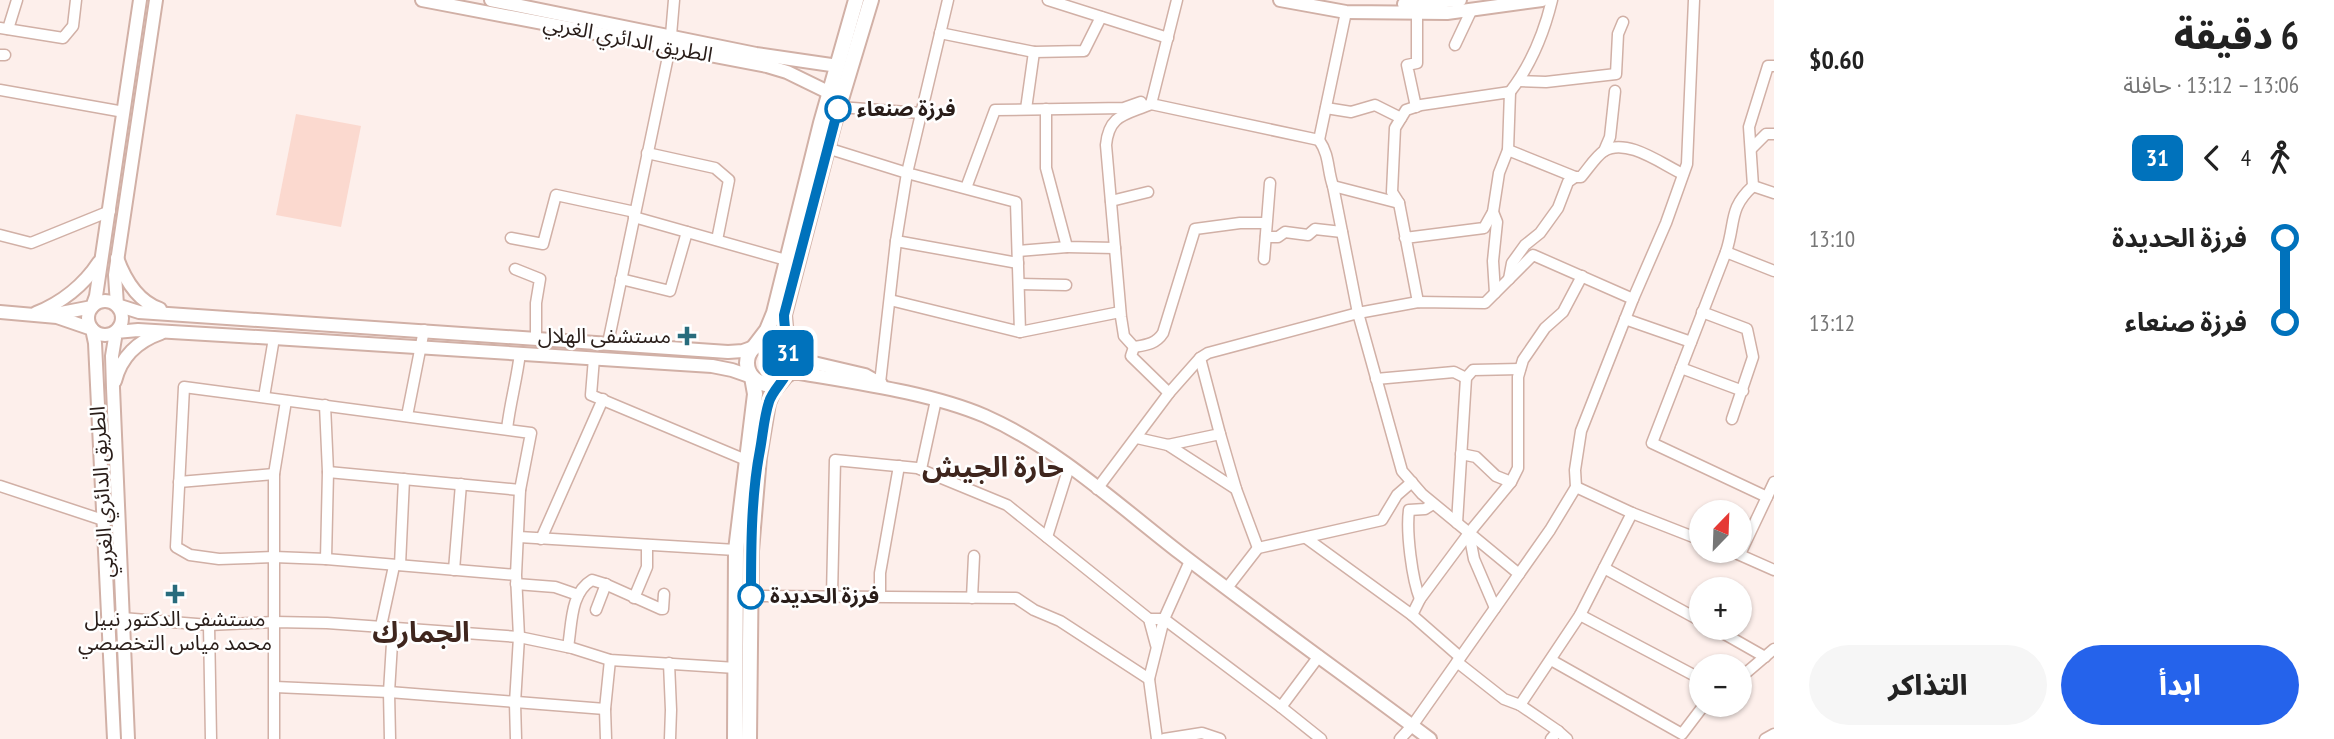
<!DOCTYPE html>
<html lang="ar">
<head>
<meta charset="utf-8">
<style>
  body { margin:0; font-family:"PT Sans Narrow","Noto Sans Arabic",sans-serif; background:#f6f6f6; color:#222; direction:rtl; height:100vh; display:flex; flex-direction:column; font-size:26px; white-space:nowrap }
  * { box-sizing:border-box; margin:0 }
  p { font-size:23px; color:#767676 }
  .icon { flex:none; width:38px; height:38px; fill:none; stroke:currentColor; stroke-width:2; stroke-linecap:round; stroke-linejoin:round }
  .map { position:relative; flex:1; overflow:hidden; direction:ltr }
  .sheet { display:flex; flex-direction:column; background:#fff; width:560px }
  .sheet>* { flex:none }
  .badge { padding:0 14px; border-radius:10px; font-size:24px; line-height:46px }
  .needle { width:46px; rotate:23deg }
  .tools { position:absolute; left:1689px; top:500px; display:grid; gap:14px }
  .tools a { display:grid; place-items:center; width:63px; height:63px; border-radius:50%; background:#fff; box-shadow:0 2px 5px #0004; font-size:35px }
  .map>.badge { position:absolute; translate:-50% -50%; box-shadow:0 0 0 4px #fff }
  .legs { display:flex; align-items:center; gap:10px; height:77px; padding:0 35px; font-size:23px }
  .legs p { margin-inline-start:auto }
  .summary { display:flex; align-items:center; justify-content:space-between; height:119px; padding:0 35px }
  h1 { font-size:38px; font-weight:800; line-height:52px }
  .cta { display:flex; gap:14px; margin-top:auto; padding:14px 35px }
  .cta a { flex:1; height:80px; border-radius:42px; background:#2563eb; color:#fff; font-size:28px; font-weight:800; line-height:80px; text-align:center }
  .cta a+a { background:#f6f6f6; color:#222 }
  ul { padding:0 35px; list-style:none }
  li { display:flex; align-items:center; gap:24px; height:84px; font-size:26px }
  li i { display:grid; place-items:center; width:10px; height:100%; margin:0 9px; background:currentColor }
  li i::after { content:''; width:18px; height:18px; margin:-9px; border:5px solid; border-radius:50%; background:#fff }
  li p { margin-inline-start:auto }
  li:first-child i { background:linear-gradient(#0000 50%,currentColor 0) }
  li:last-child i { background:linear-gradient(currentColor 50%,#0000 0) }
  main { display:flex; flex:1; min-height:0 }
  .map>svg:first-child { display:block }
</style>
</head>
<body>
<main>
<section class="sheet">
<div class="summary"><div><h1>6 دقيقة</h1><p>13:06 – 13:12 · حافلة</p></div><b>$0.60</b></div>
<div class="legs"><svg class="icon" aria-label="walk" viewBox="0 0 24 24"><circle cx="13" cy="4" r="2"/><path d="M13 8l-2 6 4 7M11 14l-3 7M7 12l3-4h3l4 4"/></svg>4<svg class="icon" aria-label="back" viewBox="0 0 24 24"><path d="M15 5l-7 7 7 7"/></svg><b class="badge" style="background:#0072bc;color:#fff">31</b></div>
<ul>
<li><i style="color:#0072bc"></i><b>فرزة الحديدة</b><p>13:10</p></li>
<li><i style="color:#0072bc"></i><b>فرزة صنعاء</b><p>13:12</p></li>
</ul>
<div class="cta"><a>ابدأ</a><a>التذاكر</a></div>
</section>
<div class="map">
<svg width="1774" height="739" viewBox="0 0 1774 739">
  <rect width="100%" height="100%" fill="#fdefeb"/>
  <path fill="#fbd9cf" d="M296 114 361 126 341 227 276 215Z"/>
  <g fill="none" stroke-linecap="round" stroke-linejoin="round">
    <defs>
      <g id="minor">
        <path d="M1048 0 1168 38"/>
        <path d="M1177 0 1151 104 1319 140 1346 12"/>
        <path d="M0 28 63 38 73 26 76 0"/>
        <path d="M8 29 17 0"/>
        <path d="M940 33 1034 52 1084 51 1101 17"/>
        <path d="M1455 45 1472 9"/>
        <path d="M0 55H5"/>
        <path d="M1519 81 1546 82 1616 74 1618 34 1623 22"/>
        <path d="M0 90 124 112"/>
        <path d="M1510 92C1531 65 1544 33 1552 0"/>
        <path d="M1151 104C1126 115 1109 114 1106 145L1121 317 1124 336 1134 347C1146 345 1156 344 1163 333L1195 229 1240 223H1266"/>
        <path d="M839 107 921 113"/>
        <path d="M1416 107 1407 65 1417 63V12"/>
        <path d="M1326 108 1351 112 1375 105 1401 118"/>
        <path d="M1026 109 1034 52"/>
        <path d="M1046 109V168L1067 247 1115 248"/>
        <path d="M1319 140C1330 156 1327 169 1333 186L1358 313 1418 302 1485 303 1533 255 1633 299 1581 431 1575 470 1576 487 1550 530 1519 574"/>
        <path d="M827 148 907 173 896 241 880 383"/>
        <path d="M1751 149 1766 134H1774"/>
        <path d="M1508 150 1575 177H1581C1588 169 1596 156 1604 151 1627 137 1663 165 1683 174"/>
        <path d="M1604 151 1610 137 1615 91"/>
        <path d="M647 153 715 168 729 180 717 240"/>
        <path d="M1333 186 1399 203"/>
        <path d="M1753 186 1774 193"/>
        <path d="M966 188 995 110 1124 108 1141 102"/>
        <path d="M1111 201 1148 192"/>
        <path d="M1493 212 1497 222 1493 261 1495 293"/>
        <path d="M634 217 786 260"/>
        <path d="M0 235 31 243 110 211"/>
        <path d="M1266 237H1278L1285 232 1308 235 1315 229 1342 232"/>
        <path d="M511 238 543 244 556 195 635 212"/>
        <path d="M1405 238 1484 228 1493 212 1499 173 1508 150 1510 92 1421 105 1406 110 1395 128 1392 192 1399 203 1418 302"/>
        <path d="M896 241 1018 263"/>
        <path d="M1018 251 1067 247"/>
        <path d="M1726 252C1736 222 1728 209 1753 186L1749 127 1768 66H1774"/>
        <path d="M1264 259 1270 183"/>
        <path d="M515 269 540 279 536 303V338"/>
        <path d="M621 279 670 291 687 232"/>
        <path d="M1509 279 1512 263 1525 245 1540 233 1558 208 1568 182 1575 177"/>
        <path d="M1019 284 1066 285"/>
        <path d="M1633 299 1666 223 1687 164 1694 0"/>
        <path d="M890 300 1020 332 1016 202 907 173 948 0"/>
        <path d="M1702 312 1747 329 1753 357 1732 419"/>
        <path d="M1625 319 1691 342"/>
        <path d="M1020 332 1120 312"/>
        <path d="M608 343 670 47 674 0"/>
        <path d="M1134 347 1131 356 1169 393"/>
        <path d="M594 358 591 395 746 460"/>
        <path d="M1681 368 1743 391"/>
        <path d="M1376 379 1454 372 1466 378"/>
        <path d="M264 397 274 338"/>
        <path d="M325 405 328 472 326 559"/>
        <path d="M407 416 424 330"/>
        <path d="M507 429C510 403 517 379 520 353"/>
        <path d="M1220 434 1236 489 1258 548"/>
        <path d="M1137 438 1168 445 1220 434 1200 358"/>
        <path d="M1168 445 1236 489"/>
        <path d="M1461 454 1476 457 1496 476 1511 482"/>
        <path d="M921 469 936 400"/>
        <path d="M328 472 520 490"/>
        <path d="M179 482 274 474"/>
        <path d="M0 486 103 520"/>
        <path d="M1576 487 1632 513 1701 540"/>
        <path d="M1097 489 1169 393 1200 358 1208 353 1358 313 1402 471 1422 494 1519 574 1412 726 1400 739"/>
        <path d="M1767 497 1774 482"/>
        <path d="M1457 523 1466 378 1473 370 1520 369"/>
        <path d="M1469 533 1474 559 1495 608"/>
        <path d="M519 537 736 550"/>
        <path d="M1047 537 1069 467"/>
        <path d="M1306 538 1412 615 1420 599 1469 533 1511 482 1518 468V377L1523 360 1545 328 1563 312 1582 276"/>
        <path d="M541 539 603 399"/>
        <path d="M1731 551 1774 570"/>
        <path d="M1740 554 1767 497 1652 443 1726 252 1774 271"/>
        <path d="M400 565 404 479"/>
        <path d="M1604 568 1701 621"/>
        <path d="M454 570 461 484"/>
        <path d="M516 584 555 587 578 595"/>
        <path d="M1227 588 1258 548 1382 520 1397 495 1412 482"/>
        <path d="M751 596 1016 598 1034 610 1060 621 1149 679 1157 739"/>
        <path d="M832 596 835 460 917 468 1007 505 1149 619 1156 645"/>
        <path d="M880 596V573L899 466"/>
        <path d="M634 598 647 567V545"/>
        <path d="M972 598 974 556"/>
        <path d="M1420 599C1412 579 1406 532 1409 510L1425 509 1433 504"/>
        <path d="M596 610 606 584"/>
        <path d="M1412 615 1460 657"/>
        <path d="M1580 615 1701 679"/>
        <path d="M122 618 209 625 274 622 327 623 519 637 572 648 610 660 736 668"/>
        <path d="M1149 619H1164L1281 707"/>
        <path d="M209 625 211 739"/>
        <path d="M381 626 394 566"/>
        <path d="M1714 628 1765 657"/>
        <path d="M568 647C572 624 570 593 592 580L605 584 661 609H663L664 594"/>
        <path d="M1319 656 1281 707 1321 739"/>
        <path d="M1551 660 1682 734 1704 705"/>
        <path d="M1457 662 1504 699 1520 705"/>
        <path d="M669 663 671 710 670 739"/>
        <path d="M1740 678 1774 649"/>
        <path d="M1149 679 1164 619 1190 561"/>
        <path d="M275 687 389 692 605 709"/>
        <path d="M1558 731 1567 739"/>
        <path d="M274 739V474L286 401"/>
        <path d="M390 739 389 692 393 627"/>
        <path d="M516 739 515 703 519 637 516 575 520 490 531 433 184 387 176 547 190 555 219 559 274 557 326 559 516 575"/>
        <path d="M606 739 605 709 610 660"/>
        <path d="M1164 739 1202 733 1220 739"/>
        <path d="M1551 739 1558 731 1520 705 1580 615 1632 513"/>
        <path d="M1765 739 1774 734"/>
      </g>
      <g id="major">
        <path d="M156 0 115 275 117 305 139 312 728 352 743 351 754 347"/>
        <path d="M422 0 767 66 787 72 830 93"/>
        <path d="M491 0 756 54 838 66"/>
        <path d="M1280 0 1346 12 1447 13 1542 0"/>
        <path d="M1404 4 1460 0"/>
        <path d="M117 258C125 280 137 301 160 309"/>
        <circle cx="105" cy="318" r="17"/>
        <path d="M0 312 57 317 92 329 95 343 114 739"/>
        <path d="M36 313C61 303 84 285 99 262"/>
        <path d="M56 314 92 307 96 296 140 0"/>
        <path d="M788 357 865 375 881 384"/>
        <path d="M784 378 792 373H800C858 383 931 393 985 416 1057 448 1118 505 1180 553 1262 616 1347 677 1430 739"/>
        <path d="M115 381C121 357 138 341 161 333"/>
        <path d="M128 739 113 388 112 356 116 332 138 330 274 338 712 366 732 370 752 377"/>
      </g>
      <g id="highway">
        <circle cx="768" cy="363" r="21"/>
        <path d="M754 347 767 330 774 313 821 123 856 0"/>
        <path d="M788 357 784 315 833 126 871 0"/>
        <path d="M735 739 736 550 755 394 752 377"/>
        <path d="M749 739 751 551 759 457 768 403 773 391 784 378"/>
      </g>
    </defs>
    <use href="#minor" stroke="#d1b0a6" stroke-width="13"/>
    <use href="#major" stroke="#d1b0a6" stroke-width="16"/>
    <use href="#highway" stroke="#d1b0a6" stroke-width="18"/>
    <use href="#minor" stroke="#fff" stroke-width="10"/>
    <use href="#major" stroke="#fff" stroke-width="12"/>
    <use href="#highway" stroke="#fff" stroke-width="14"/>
  </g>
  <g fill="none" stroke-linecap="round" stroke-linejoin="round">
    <defs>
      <path id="line-1" d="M751 596C751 550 751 496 760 450 763 434 764 417 769 402 773 388 789 378 789 364 790 350 784 331 784 315L838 109"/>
    </defs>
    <use href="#line-1" stroke="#fff" stroke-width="16"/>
    <use href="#line-1" stroke="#0072bc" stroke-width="10"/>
  </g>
  <g fill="#fff" stroke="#0072bc" stroke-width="3.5">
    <circle cx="838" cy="109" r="12"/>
    <circle cx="751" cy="596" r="12"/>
  </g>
  <g fill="#286c7d" stroke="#fff" stroke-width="2.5">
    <path d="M683.5 325.5h7v7h7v7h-7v7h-7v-7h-7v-7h7z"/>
    <path d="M171.5 583.5h7v7h7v7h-7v7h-7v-7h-7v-7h7z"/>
  </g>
  <g text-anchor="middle" stroke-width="5" stroke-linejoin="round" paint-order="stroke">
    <g font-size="21" fill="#291d19" stroke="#fff">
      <text transform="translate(628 39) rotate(11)" y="7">الطريق الدائري الغربي</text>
      <text transform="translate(102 492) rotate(-93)" y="7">الطريق الدائري الغربي</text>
    </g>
    <g font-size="21" font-weight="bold" fill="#291d19" stroke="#fff" text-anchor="start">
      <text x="857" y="116">فرزة صنعاء</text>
      <text x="770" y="603">فرزة الحديدة</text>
    </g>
    <g font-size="21" fill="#291d19" stroke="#fff" text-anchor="end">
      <text x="671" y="343">مستشفى الهلال</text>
      <text x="175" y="626" text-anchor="middle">مستشفى الدكتور نبيل<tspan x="175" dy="24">محمد مياس التخصصي</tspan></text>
    </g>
    <g font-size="28" font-weight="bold" fill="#3f261e" stroke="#fff">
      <text x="993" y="477">حارة الجيش</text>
      <text x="421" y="642">الجمارك</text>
    </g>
  </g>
</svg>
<div class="tools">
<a><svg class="needle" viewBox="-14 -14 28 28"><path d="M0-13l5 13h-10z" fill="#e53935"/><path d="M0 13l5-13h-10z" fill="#767676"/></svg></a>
<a>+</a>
<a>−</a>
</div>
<b class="badge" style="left:788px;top:353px;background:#0072bc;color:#fff">31</b>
</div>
</main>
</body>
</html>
